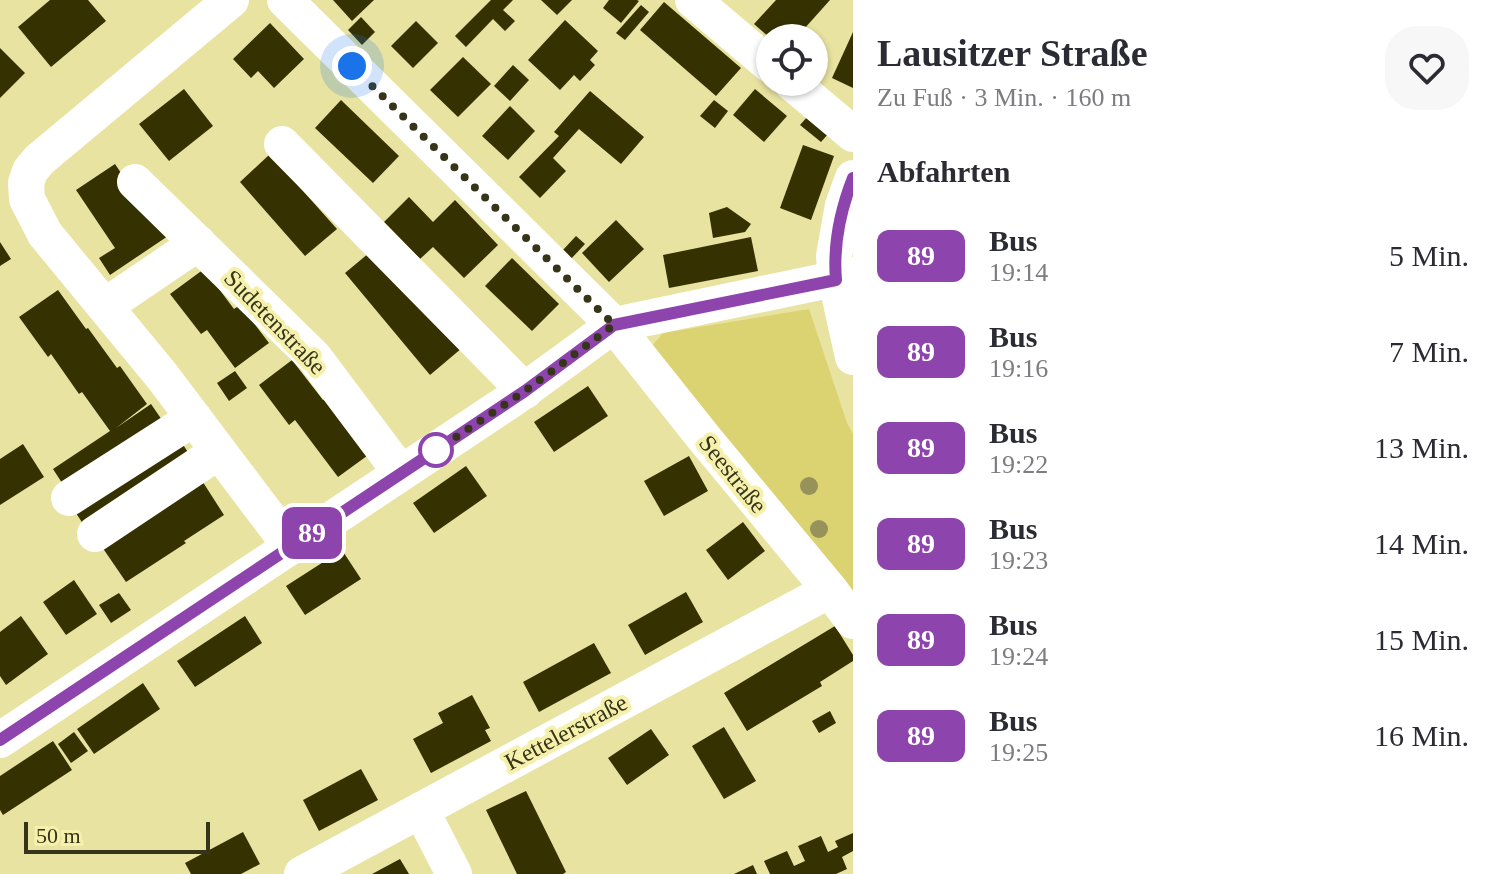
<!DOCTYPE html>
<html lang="de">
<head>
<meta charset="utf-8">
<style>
  body { margin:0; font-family:"Times New Roman",serif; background:#f7f7f7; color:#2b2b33; height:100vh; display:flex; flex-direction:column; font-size:30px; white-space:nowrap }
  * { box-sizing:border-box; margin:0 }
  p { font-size:26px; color:#7c7c81 }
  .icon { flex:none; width:44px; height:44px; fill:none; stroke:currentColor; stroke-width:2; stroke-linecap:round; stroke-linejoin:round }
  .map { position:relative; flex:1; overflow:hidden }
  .panel { display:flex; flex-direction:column; background:#fff; width:640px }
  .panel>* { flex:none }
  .badge { padding:0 16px; border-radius:12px; font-size:28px; line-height:52px }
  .tools { position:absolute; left:756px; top:24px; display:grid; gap:16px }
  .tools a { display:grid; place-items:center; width:72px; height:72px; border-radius:50%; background:#fff; box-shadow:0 2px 6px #0004; font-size:40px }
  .scale { position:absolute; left:24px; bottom:20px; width:186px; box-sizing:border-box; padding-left:8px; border:4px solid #363419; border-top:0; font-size:22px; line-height:28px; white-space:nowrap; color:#363419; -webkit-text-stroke:6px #f6f0ad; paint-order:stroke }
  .you { position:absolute; width:40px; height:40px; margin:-20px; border:6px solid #fff; border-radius:50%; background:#1a73e8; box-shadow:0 0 0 12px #1a73e833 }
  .map>.badge { position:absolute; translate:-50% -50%; box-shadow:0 0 0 4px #fff }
  h2 { padding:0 24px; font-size:30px; line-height:72px }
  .round { display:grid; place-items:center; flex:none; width:84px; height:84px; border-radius:32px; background:#f7f7f7 }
  .summary { display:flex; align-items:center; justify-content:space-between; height:136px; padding:0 24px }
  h1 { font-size:38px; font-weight:700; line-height:60px }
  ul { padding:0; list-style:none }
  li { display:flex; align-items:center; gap:24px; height:96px; padding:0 24px }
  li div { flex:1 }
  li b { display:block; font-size:30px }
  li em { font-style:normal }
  li .badge { min-width:88px; font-weight:700; text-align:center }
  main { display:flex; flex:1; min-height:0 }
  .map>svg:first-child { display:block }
</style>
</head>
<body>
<main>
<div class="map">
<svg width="853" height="874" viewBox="0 0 853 874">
  <rect width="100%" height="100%" fill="#e8e3a0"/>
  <path fill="#dbd271" d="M809 309 847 423 853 434V596L651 347 663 333Z"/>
  <g fill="#363100">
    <path d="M50 0H88L106 21 51 67 18 27Z"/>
    <path d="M333 0H374L352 21Z"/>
    <path d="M491 0H513L503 10 515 21 505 31 493 19 466 47 455 36Z"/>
    <path d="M541 0H572L557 15Z"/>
    <path d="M609 0H637L639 1 621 23 603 8Z"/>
    <path d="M776 0H830L796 38H770L754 24Z"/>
    <path d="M664 2 741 68 716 96 640 30Z"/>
    <path d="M641 5 649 12 625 40 616 33Z"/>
    <path d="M361 17 375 32 362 45 348 30Z"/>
    <path d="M565 20 598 51 590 60 595 65 580 81 574 75 560 90 528 60Z"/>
    <path d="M416 21 438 43 413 68 391 46Z"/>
    <path d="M270 23 304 59 274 88 258 71 251 78 233 59Z"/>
    <path d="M853 32V88L832 78Z"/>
    <path d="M0 48 25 73 0 98Z"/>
    <path d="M463 57 491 84 458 117 430 90Z"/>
    <path d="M513 65 529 80 510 101 494 86Z"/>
    <path d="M184 89 213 126 169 161 139 124Z"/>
    <path d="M755 89 787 116 764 142 733 115Z"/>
    <path d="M590 91 644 137 621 164 579 129 553 158 566 171 540 198 519 177 559 136 554 132Z"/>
    <path d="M341 100 399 156 373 183 315 128Z"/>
    <path d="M714 100 728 111 715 128 700 116Z"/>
    <path d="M510 106 535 131 508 160 482 136Z"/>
    <path d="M808 116 829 133 821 142 800 125Z"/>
    <path d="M803 145 834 156 811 220 780 208Z"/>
    <path d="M270 154 337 229 305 256 240 182Z"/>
    <path d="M115 164 154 222 171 234 110 275 99 258 115 248 76 190Z"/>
    <path d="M409 197 433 222 455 200 498 245 464 278 433 247 420 259 384 222Z"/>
    <path d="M727 207 751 224 745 232 713 238 709 213Z"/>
    <path d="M616 220 644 249 609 282 582 253Z"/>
    <path d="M576 236 585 244 570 260 562 251Z"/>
    <path d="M751 237 758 271 669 288 663 255Z"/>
    <path d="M0 242 11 259 0 266Z"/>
    <path d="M375 248 462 348 430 375 345 273Z"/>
    <path d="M512 258 559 304 532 331 485 286Z"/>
    <path d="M204 269 234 309 240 305 269 343 235 368 207 330 201 334 170 294Z"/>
    <path d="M58 290 86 329 88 328 117 368 120 366 147 404 116 428 151 404 162 420 64 486 53 469 110 431 82 392 79 394 51 354 48 357 19 317Z"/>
    <path d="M292 360 323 400 328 396 371 453 338 477 295 420 289 425 259 385Z"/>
    <path d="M235 371 247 388 229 401 217 383Z"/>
    <path d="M588 386 608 416 554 452 534 422Z"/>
    <path d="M182 443 193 460 87 530 76 513Z"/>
    <path d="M23 444 44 477 0 505V459Z"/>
    <path d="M689 456 708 491 664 516 644 481Z"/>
    <path d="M466 466 487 496 434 533 413 503Z"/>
    <path d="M199 476 224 515 184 541 186 543 126 582 100 544Z"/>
    <path d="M743 522 765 551 728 580 706 550Z"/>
    <path d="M342 550 361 579 305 615 286 586Z"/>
    <path d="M74 580 97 614 66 635 43 602Z"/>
    <path d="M686 592 703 622 645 655 628 625Z"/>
    <path d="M119 593 131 610 111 623 99 605Z"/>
    <path d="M21 616 48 654 6 685 0 676V632Z"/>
    <path d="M245 616 262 643 195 687 177 661Z"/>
    <path d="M835 626 853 655V661L820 682 822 686 747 731 724 693Z"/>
    <path d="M594 643 611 673 539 712 523 682Z"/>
    <path d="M143 683 160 709 94 754 77 729Z"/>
    <path d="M472 695 490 728 485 730 491 741 431 773 413 739 443 723 438 713Z"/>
    <path d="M830 711 836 723 819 733 812 721Z"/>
    <path d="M724 727 756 781 724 799 692 746Z"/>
    <path d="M651 729 669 755 627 785 608 758Z"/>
    <path d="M74 732 88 751 71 763 58 744Z"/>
    <path d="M53 741 72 770 3 815 0 810V776Z"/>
    <path d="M361 769 378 800 319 831 303 800Z"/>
    <path d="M526 791 566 872 563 874H517L486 810Z"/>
    <path d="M243 832 260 864 241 874H191L185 863Z"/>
    <path d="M853 833V851L842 857 847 869 836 874H770L764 861 787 851 794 866 805 861 798 846 821 836 828 852 838 847 835 841Z"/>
    <path d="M400 859 409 874H372Z"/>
    <path d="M753 865 757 874H734Z"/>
  </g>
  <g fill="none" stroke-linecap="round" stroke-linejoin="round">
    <g stroke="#fff" stroke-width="36">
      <path d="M231 0 39 160 30 171 26 183 27 199 45 234 162 376 291 547"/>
      <path d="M285 0 614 325 704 438 830 590 853 621"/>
      <path d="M693 0 770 65"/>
      <path d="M791 82 853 134"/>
      <path d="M282 144 525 391"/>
      <path d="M853 178 843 205 834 256 836 280 853 357"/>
      <path d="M135 182 314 357 401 473"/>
      <path d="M105 306 198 243"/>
      <path d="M69 498 194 418"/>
      <path d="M95 534 218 452"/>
      <path d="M0 740 511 400 614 325 853 275"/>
      <path d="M421 810 454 874"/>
      <path d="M302 874 830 590"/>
    </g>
  </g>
  <g fill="#96925a">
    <circle cx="809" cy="486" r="9"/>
    <circle cx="819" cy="529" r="9"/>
  </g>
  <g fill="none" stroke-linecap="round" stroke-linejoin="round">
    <defs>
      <path id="line" d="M0 740 459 435 525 391 614 325 836 280C833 244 840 211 853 178"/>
    </defs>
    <use href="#line" stroke="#fff" stroke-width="18"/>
    <use href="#line" stroke="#8e44ad" stroke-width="12"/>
    <path stroke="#363419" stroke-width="8" stroke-dasharray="0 14.4" d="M352 66 614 325 525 391 432 453 436 450"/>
  </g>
  <circle fill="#fff" stroke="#8e44ad" stroke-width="4" cx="436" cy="450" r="16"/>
  <g text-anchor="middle" stroke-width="8" stroke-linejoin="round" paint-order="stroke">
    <g font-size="24" fill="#363419" stroke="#f6f0ad">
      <text transform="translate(275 322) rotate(46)" y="8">Sudetenstraße</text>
      <text transform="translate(733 474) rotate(51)" y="8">Seestraße</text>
      <text transform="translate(566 732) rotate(-28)" y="8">Kettelerstraße</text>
    </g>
  </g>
</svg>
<div class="tools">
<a><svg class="icon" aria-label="locate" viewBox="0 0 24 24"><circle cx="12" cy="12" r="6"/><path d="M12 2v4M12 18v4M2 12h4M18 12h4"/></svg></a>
</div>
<div class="scale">50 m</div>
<div class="you" style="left:352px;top:66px"></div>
<b class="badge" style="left:312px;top:533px;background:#8e44ad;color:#fff">89</b>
</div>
<section class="panel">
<div class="summary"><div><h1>Lausitzer Straße</h1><p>Zu Fuß · 3 Min. · 160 m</p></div><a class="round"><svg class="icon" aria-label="heart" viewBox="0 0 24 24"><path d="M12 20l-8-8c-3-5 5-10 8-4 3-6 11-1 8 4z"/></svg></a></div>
<h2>Abfahrten</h2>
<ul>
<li><span class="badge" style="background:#8e44ad;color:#fff">89</span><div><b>Bus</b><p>19:14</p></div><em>5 Min.</em></li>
<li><span class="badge" style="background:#8e44ad;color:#fff">89</span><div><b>Bus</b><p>19:16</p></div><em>7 Min.</em></li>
<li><span class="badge" style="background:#8e44ad;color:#fff">89</span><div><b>Bus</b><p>19:22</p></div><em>13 Min.</em></li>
<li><span class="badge" style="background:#8e44ad;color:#fff">89</span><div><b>Bus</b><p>19:23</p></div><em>14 Min.</em></li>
<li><span class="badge" style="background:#8e44ad;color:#fff">89</span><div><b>Bus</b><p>19:24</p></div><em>15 Min.</em></li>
<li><span class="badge" style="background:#8e44ad;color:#fff">89</span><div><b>Bus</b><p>19:25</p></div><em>16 Min.</em></li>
</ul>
</section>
</main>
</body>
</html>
